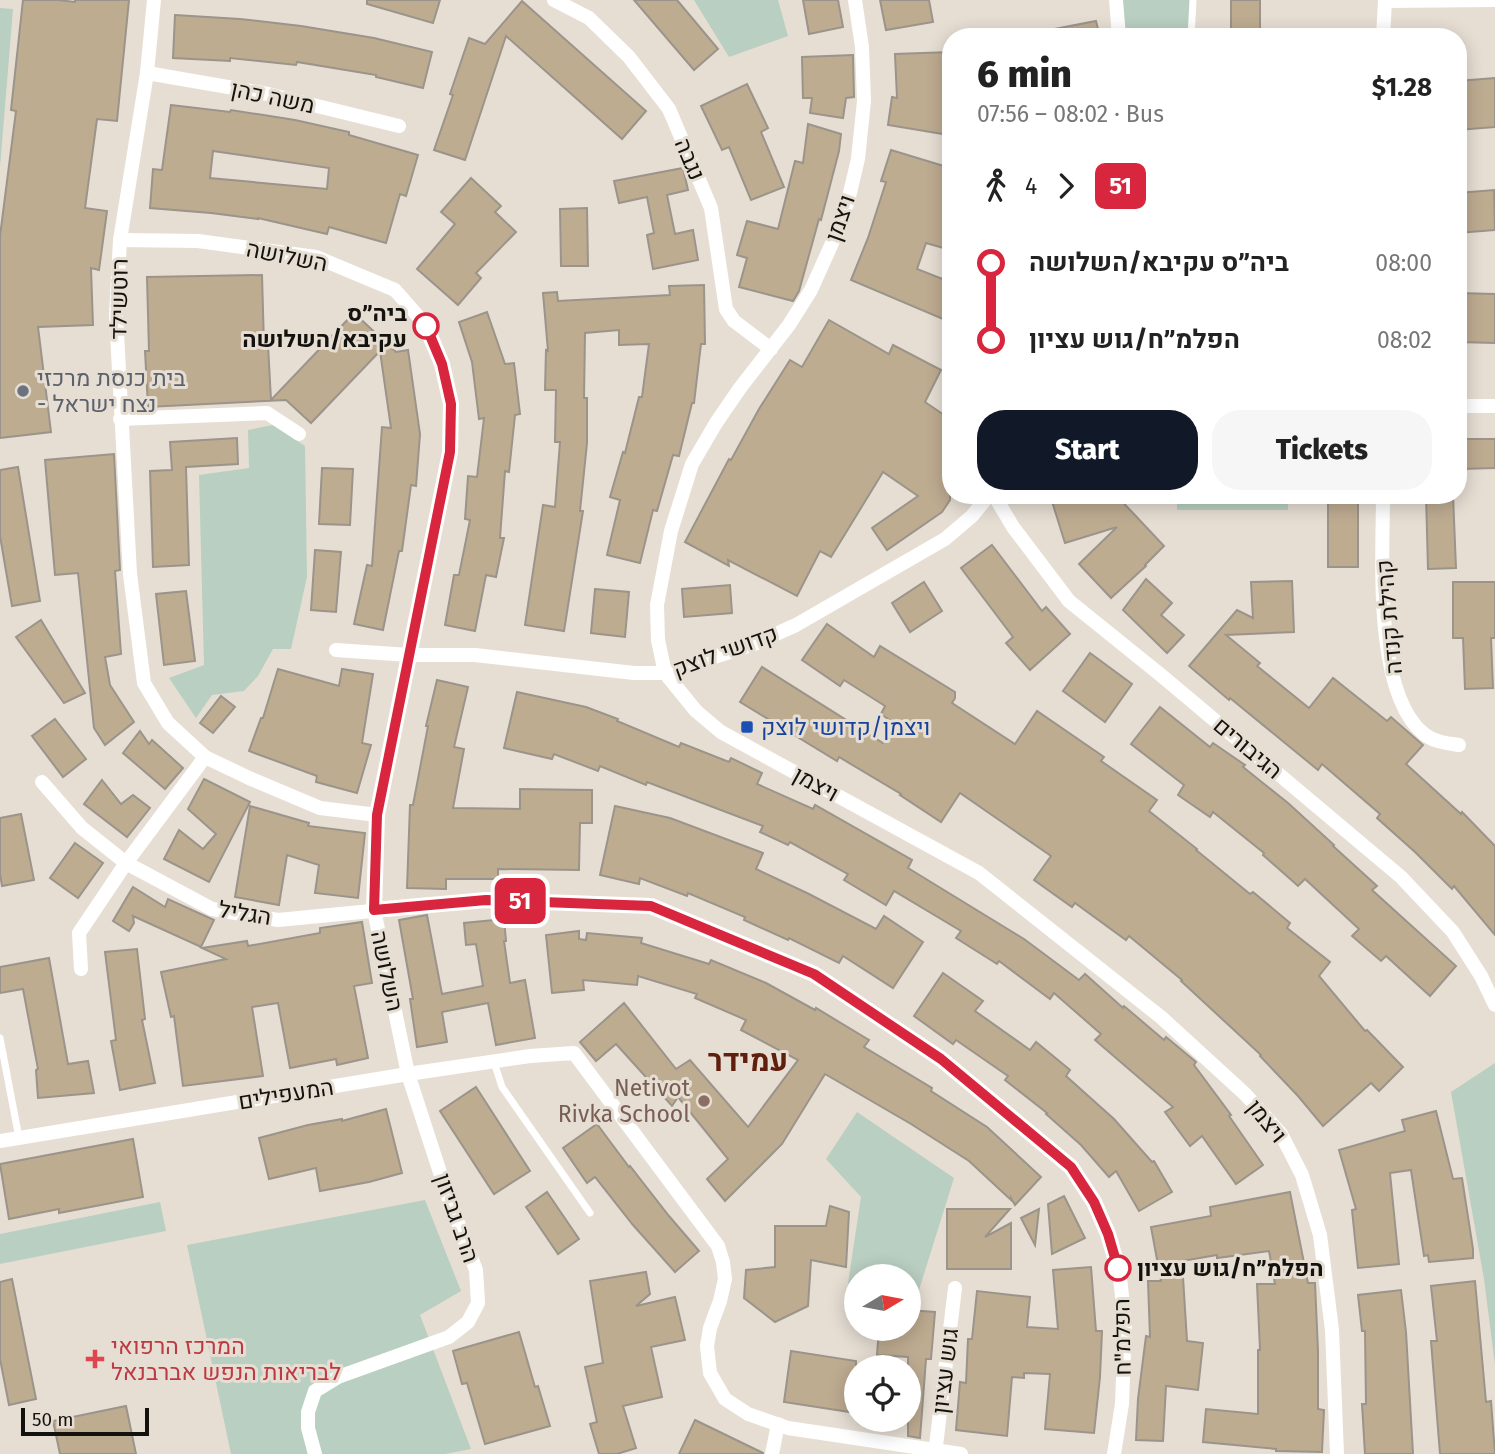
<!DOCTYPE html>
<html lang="en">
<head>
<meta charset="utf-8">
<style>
  body { margin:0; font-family:"Fira Sans",Heebo,sans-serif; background:#f6f6f6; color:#222; height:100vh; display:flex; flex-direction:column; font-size:26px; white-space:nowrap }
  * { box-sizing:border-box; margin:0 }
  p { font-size:23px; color:#767676 }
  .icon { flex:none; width:38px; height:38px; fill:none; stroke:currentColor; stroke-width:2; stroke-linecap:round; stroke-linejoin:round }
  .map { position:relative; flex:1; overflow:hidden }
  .panel { position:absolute; left:942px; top:28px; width:525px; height:476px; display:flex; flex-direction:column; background:#fff; border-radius:28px; box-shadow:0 4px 18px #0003 }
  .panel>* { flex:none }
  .badge { padding:0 14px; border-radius:10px; font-size:24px; line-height:46px }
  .needle { width:46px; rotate:80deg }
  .tools { position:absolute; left:844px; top:1264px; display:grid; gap:14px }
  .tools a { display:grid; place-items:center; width:77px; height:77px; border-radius:50%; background:#fff; box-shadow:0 4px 18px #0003; font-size:35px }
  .scale { position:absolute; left:21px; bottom:18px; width:128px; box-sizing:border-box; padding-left:7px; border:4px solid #14120e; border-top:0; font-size:19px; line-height:24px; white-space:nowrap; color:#14120e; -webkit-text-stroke:5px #e6ded3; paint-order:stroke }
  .map>.badge { position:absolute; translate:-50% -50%; box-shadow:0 0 0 4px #fff }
  .legs { display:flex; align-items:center; gap:10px; height:77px; padding:0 35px; font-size:23px }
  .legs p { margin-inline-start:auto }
  .summary { display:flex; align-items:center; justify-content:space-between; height:119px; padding:0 35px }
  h1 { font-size:38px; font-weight:800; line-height:52px }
  .button { display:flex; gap:14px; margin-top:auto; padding:14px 35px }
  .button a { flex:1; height:80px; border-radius:28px; background:#111827; color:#fff; font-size:28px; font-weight:800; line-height:80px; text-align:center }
  .button a+a { background:#f6f6f6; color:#222 }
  ul { padding:0 35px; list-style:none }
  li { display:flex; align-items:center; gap:24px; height:77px; font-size:26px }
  li i { display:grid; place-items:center; width:10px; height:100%; margin:0 9px; background:currentColor }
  li i::after { content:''; width:18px; height:18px; margin:-9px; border:5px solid; border-radius:50%; background:#fff }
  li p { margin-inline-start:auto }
  li:first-child i { background:linear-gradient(#0000 50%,currentColor 0) }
  li:last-child i { background:linear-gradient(currentColor 50%,#0000 0) }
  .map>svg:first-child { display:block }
</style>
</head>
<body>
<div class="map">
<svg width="1495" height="1454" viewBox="0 0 1495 1454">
  <rect width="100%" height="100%" fill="#e6ded3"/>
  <g fill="#b9cfc1">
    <path d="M694 0H778L788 36 729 57Z"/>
    <path d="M1116 0H1193L1191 37H1119Z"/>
    <path d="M0 8 13 9 0 167Z"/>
    <path d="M273 425 305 446 307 577 291 649H273L258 676 244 691 212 695 196 718 169 678 204 665 199 475 249 468 248 430Z"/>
    <rect x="1177" y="495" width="111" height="15"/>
    <path d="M1495 1063V1365L1484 1279 1451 1092Z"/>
    <path d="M857 1112 954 1178 918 1293 908 1292V1276H856V1284L848 1283 861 1197 826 1159Z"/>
    <path d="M425 1200 461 1291 420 1315 471 1449 445 1454H231L187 1245Z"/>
    <path d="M160 1202 166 1231 0 1264V1234Z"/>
  </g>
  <g fill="#beac91" stroke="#9b948a" stroke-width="2" fill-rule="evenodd">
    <path d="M23 0H58L75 2V0H129L117 121 97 119 85 208 107 211 99 270 91 268 93 325 38 327 51 432 0 438V236L16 111 11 110Z"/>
    <path d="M367 0H440L433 23 367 4Z"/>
    <path d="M634 0H677L718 49 694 70Z"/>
    <path d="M803 0H838L843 27 809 34Z"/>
    <path d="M880 0H929L933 22 886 30Z"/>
    <rect x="1231" y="0" width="29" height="37"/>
    <path d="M522 1 646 111 622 139 506 36 465 160 434 150 453 95 450 94 469 38 485 44Z"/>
    <path d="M175 15 240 19 301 26 374 38 432 52 423 88 376 77V75L297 62 296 65 230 58V61L173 58Z"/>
    <path d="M1096 21 1100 37H1050L1049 30Z"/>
    <path d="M950 52V87L943 134 888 125 892 97 897 98 895 54Z"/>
    <path d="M853 55 854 97 846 98 843 118 810 113 812 98H803L802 57Z"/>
    <path d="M1495 78V127L1458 130V81Z"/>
    <path d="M747 84 768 128 761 132 784 187 751 200 729 147 722 150 701 106Z"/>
    <path d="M171 105 230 112 231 110 295 120 349 132V135L418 155 406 196 400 194 386 243 329 227 327 234 258 218V219L211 213 150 208 153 169 162 170ZM213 151 329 168 327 189 210 178Z"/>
    <path d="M808 124 841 134 839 151 821 220 819 219 799 291 793 301 739 287 747 258 737 255 747 221 778 229 795 161 803 163Z"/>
    <path d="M891 150 947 167 943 180 950 181V250L926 243 917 269 950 282V322L851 280 868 238 886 182 881 181Z"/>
    <path d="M683 168 688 190 667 195 675 234 693 230 698 260 653 269 647 235 654 233 647 197 619 203 614 181Z"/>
    <path d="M471 178 501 206 495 212 516 232 476 273 481 278 458 305 417 269 455 224 441 212Z"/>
    <path d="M1494 190 1495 230 1458 233V193Z"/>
    <path d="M587 208 588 266H561L560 209Z"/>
    <path d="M262 275 264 345H268L271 400 354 313 396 352 408 350 420 434 416 486 411 485 402 551H399L383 630 354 624 367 565 372 566 382 427 391 428 380 351 311 423 286 400 148 407 145 351H149L147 277Z"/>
    <path d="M704 285 705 344H701L694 403H692L679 456 673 455 657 511 653 510 640 563 607 555 620 500 610 497 623 452 625 453 639 397H642L649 344 619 345V330L585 333 584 398H587V443L580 511H583L564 631 525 625 543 505 555 507 560 442H555L556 390H545L546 350 548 351 543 293 557 292 558 301 670 295 669 286Z"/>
    <path d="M1458 293 1495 294V343L1458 342Z"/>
    <path d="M487 312 505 364 514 363 520 414 515 415 509 472 505 471 500 538H504L496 577 486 575 475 631 445 625 454 575H459L470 520 465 519 468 476 477 477 484 418 479 419 472 362 459 322Z"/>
    <path d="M829 320 889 354 893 345 941 370 925 402 950 419V500L942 512 887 550 872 528 918 496 883 472 831 557 820 551 797 596 728 560 729 566 685 542 729 459 731 460 759 409 790 360 802 367Z"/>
    <path d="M237 438 238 464 186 467 189 565 153 567 150 471 172 470 170 442Z"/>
    <path d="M1460 439H1495V468L1461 469Z"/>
    <path d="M114 454 120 570 115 571 121 654 105 657 110 685 134 722 105 745 94 728 78 573 55 575 45 460Z"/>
    <path d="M18 467 40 601 12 606 0 536V470Z"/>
    <path d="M322 468 353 469 350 525 319 524Z"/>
    <path d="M1050 495H1116L1164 546 1145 565 1146 566 1111 598 1079 564 1117 527 1065 543Z"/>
    <rect x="1328" y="495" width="30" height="72"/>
    <path d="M1426 495H1453L1456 568 1428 569Z"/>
    <path d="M992 545 1042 611 1046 607 1070 634 1030 670 1006 643 1013 637 961 568Z"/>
    <path d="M315 550 341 552 336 612 311 610Z"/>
    <path d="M1146 579 1172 603 1161 615 1184 635 1167 653 1123 610Z"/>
    <path d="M1292 581 1294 632 1226 635 1260 663 1257 666 1309 708 1333 678 1387 721 1391 717 1423 745 1406 764 1461 814 1462 812 1495 846V935L1454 886 1452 889 1415 852 1377 818 1380 814 1322 764 1318 770 1230 698 1229 700 1189 666 1237 610 1253 618 1251 582Z"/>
    <path d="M924 582 942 611 910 632 892 603Z"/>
    <path d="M1453 582H1495V638H1491L1493 688 1465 689 1463 638H1453Z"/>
    <path d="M730 585 732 613 684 617 682 589Z"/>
    <path d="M595 589 629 592 625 637 591 633Z"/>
    <path d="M186 591 195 661 164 665 156 594Z"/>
    <path d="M41 620 85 693 64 703 16 637Z"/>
    <path d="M827 624 874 657 880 646 955 692V698L952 703 1015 744 1037 711 1104 757 1101 761 1157 800 1149 811 1197 849 1196 850 1250 894 1253 892 1290 923 1287 928 1330 962 1319 976 1365 1031 1367 1030 1403 1067 1379 1091 1371 1083 1323 1126 1298 1096 1260 1056 1261 1055 1181 981 1182 980 1129 936 1126 940 1075 903 1072 907 1034 880 1051 856 960 793 941 822 900 795 901 794 839 757 837 761 740 702 762 667 883 743 895 724 881 714 885 706 844 680 840 686 802 660Z"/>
    <path d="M1090 653 1132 684 1105 722 1063 691Z"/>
    <path d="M278 669 339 686 342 669 373 674 362 743 371 745 357 793 316 782 317 776 249 751 261 718H263Z"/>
    <path d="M437 680 468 687 454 747 464 749 453 808 520 809V789L592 790V823H580L579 870 498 869V879H446V889L407 888 410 805H413L428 726H426Z"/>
    <path d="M517 692 586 707 618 719 617 721 679 747 681 743 729 762 731 758 762 773 757 784 813 809 815 805 912 860 908 868 1024 939 1079 980 1085 974 1123 1008 1124 1006 1164 1040 1166 1037 1196 1062 1194 1065 1231 1115 1229 1116 1263 1165 1236 1184 1202 1136 1190 1146 1165 1112 1173 1107 1095 1040 1101 1034 1054 993 1050 999 999 961 997 964 956 938 961 931 894 891 886 905 844 880 848 874 790 842 788 845 760 832 763 826 647 782 646 785 600 766 598 771 554 754 552 759 504 748Z"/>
    <path d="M221 696 235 707 213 733 200 723Z"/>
    <path d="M1160 707 1210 747 1213 743 1245 765 1243 767 1288 803 1334 845 1333 846 1377 886 1372 890 1456 966 1430 996 1386 956 1381 961 1352 936 1359 929 1305 879 1298 886 1263 855 1264 853 1213 812 1210 817 1178 795 1184 785 1131 744Z"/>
    <path d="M55 719 86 759 63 777 32 736Z"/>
    <path d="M140 731 149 744 152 740 183 768 165 789 123 753Z"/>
    <path d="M204 779 250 802 209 882 164 859 179 830 203 849 216 834 188 809Z"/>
    <path d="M102 780 121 804 133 795 150 808 127 837 84 804Z"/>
    <path d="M250 806 309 823 308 826 365 833 358 898 315 893 319 865 287 855 279 905 235 897Z"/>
    <path d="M615 806 670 818 763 853 756 869 809 894 876 929 884 916 923 942 893 988 843 956 839 963 789 938 788 940 744 920 745 917 688 893 687 896 640 878 639 884 600 875Z"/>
    <path d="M21 814 34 880 2 886 0 874V818Z"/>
    <path d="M75 843 103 863 78 898 50 878Z"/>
    <path d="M133 887 165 907 168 899 214 920 201 947 133 916 134 923 129 931 113 921Z"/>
    <path d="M427 915 442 994 483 986 476 944 466 945 464 923 504 919 506 941H504L510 983 525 980 535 1038 496 1045 488 1003 442 1012 447 1042 417 1047 410 999H413L399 920Z"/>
    <path d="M362 922 372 983 354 986 368 1058 337 1065 336 1059 290 1068 278 1003 252 1007 263 1076 183 1086 174 1016 171 1017 161 972 226 959 202 948 247 941 248 946 320 933V928Z"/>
    <path d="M579 931V939L586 940 587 933 642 938 641 943 709 964 711 960 766 983 815 1010 816 1008 869 1040 864 1047 932 1088 931 1091 987 1127 1041 1177 1015 1205 1011 1198V1200L969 1161 911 1124 825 1074 782 1144 725 1201 707 1179 728 1159 678 1097 672 1106 616 1044 596 1061 580 1042 624 1003 676 1069 690 1060 748 1127 798 1060 741 1030 746 1020 695 998 697 994 638 976 637 985 583 980 584 990 552 993 546 935Z"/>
    <path d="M137 949 145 1019 142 1020 155 1083 120 1090 111 1041 116 1040 105 952Z"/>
    <path d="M49 958 68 1064 88 1061 94 1093 38 1098 36 1070 38 1069 23 989 0 993V967Z"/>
    <path d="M943 973 983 1001 975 1011 1030 1050 1036 1042 1070 1070 1066 1076 1114 1119 1152 1162 1154 1161 1172 1192 1139 1211 1116 1171 1109 1177 1081 1145 1046 1114 1047 1113 1005 1080 1008 1076 956 1040 953 1044 914 1016Z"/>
    <path d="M476 1087 530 1171 494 1194 440 1111Z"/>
    <path d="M386 1109 402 1173 369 1182 320 1191 316 1168 269 1179 259 1138 308 1125 342 1119V1121Z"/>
    <path d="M1436 1111 1453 1179 1462 1178 1473 1249V1258L1429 1262 1428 1255 1424 1256 1411 1170 1390 1173 1399 1264 1358 1268 1352 1210 1356 1209 1339 1150 1405 1131 1402 1120Z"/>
    <path d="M597 1124 629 1167 630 1166 669 1216 699 1251 675 1272 633 1225 595 1177 587 1183 563 1148Z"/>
    <path d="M133 1139 143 1197 59 1213V1209L9 1219 0 1164Z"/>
    <path d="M547 1192 579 1239 558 1254 526 1207Z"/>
    <path d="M1290 1192 1308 1283H1315L1318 1351V1409L1324 1410 1322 1452 1276 1451V1449L1203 1442 1206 1409 1258 1414V1350H1260L1257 1284H1275L1269 1251 1217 1258V1255L1182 1261 1187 1341 1203 1343 1198 1390 1166 1386 1163 1441 1136 1440 1138 1399 1146 1336 1150 1337 1148 1281H1161L1151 1227 1211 1216 1210 1207Z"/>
    <path d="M1064 1196 1085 1238 1052 1254 1048 1204Z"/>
    <path d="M830 1206 849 1212 846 1267 811 1260 808 1306 775 1322 744 1298 746 1270 775 1267V1226H826Z"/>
    <path d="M947 1209H1010L985 1237 1011 1223V1269H947Z"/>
    <path d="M1039 1209 1035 1245 1021 1218Z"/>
    <path d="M1091 1267 1096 1331H1102L1100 1377 1094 1433 1045 1429 1050 1374 1024 1373V1378L1012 1377 1007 1436 956 1430 960 1382 966 1383 968 1339H972L977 1291 1030 1297 1027 1327 1058 1329 1053 1270Z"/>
    <path d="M646 1272 650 1294 636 1306 675 1297 685 1340 651 1347 662 1397 623 1406 636 1448 617 1454H599L590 1424 597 1422 585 1367 603 1363 590 1281Z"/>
    <path d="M12 1279 36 1399 9 1405 0 1359V1282Z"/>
    <path d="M1475 1281 1486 1402 1491 1401 1495 1454H1440L1431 1341H1437L1431 1286Z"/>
    <path d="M1401 1290 1406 1332 1413 1454H1365L1362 1404H1366L1365 1331H1362L1358 1295Z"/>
    <path d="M908 1310 935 1312 931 1359H926L920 1438 908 1436V1357L877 1355 879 1328H908Z"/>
    <path d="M519 1332 535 1387 538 1386 550 1426 485 1444 467 1383 462 1384 453 1351Z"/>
    <path d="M791 1351 856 1361V1413L784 1402Z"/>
    <path d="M126 1406 136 1454H60L53 1421Z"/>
    <path d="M695 1420 763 1453V1454H679Z"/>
  </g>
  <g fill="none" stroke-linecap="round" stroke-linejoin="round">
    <g stroke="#fff" stroke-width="7">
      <path d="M1191 37 1193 0"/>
      <path d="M0 1038 19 1138"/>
      <path d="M494 1062 502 1087 590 1213"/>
    </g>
    <g stroke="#fff" stroke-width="14">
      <path d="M154 0 147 73 120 240 116 315 130 574 144 683 168 723 205 757 249 778 320 808 377 815"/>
      <path d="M554 0 589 18 629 57 669 109 711 208 726 309 734 321 771 349"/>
      <path d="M855 0 862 47 864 101 858 159 848 201 833 241 811 290 789 325 740 388 716 423 692 464 671 531 657 605 658 640 665 673 696 711 721 732 979 873 1162 1018 1245 1094 1281 1134 1302 1175 1320 1235 1332 1330 1337 1454"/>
      <path d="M1116 0 1119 37"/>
      <path d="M1383 37 1385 1 1495 0"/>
      <path d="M147 73 268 94 399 126"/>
      <path d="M120 240 198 241 316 257 395 290 424 323 442 364 451 404 450 451 377 815 374 910 408 1074 447 1194 476 1270 478 1303 468 1322 449 1337 338 1377 315 1391 308 1412V1428L315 1454"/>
      <path d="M1458 406H1495"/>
      <path d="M120 419 267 413 299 434"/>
      <path d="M994 495 1013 527 1069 601 1162 676 1401 877 1453 932 1481 976 1495 1005"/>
      <path d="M1383 495C1383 556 1373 693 1424 734 1434 742 1447 743 1459 745"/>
      <path d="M336 650 409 655H475L634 673H665L754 644 796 625 945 539 972 516 989 495"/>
      <path d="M42 782 82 828 126 863 212 909 278 920 486 900 651 906 814 974 941 1059 1071 1167 1094 1202 1108 1234 1120 1278 1125 1324 1122 1404 1114 1454"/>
      <path d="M81 969 79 933 126 863 205 757"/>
      <path d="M0 1141 408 1074 530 1056 574 1053 718 1246 723 1262 725 1279 720 1301 710 1328 707 1346 710 1373 725 1399 748 1414 788 1428 961 1454"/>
      <path d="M772 1454 778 1424"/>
      <path d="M935 1454 955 1288"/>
    </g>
  </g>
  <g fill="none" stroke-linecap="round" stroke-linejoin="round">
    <defs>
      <path id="line-1" d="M426 326 442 364 451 404 450 452 377 815 374 910 486 900 651 906 814 974 941 1059 1071 1167 1094 1202 1108 1234 1118 1268"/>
    </defs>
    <use href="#line-1" stroke="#fff" stroke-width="16"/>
    <use href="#line-1" stroke="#d7263d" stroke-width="10"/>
  </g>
  <g fill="#fff" stroke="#d7263d" stroke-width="3.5">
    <circle cx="426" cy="326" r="12"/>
    <circle cx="1118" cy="1268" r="12"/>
  </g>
  <circle fill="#6b7280" stroke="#e6ded3" stroke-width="2.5" cx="23" cy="391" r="7"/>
  <rect fill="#1a4fb4" stroke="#e6ded3" stroke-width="2.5" x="740" y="720" width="14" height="14" rx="3.5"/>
  <circle fill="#8d6e63" stroke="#e6ded3" stroke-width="2.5" cx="704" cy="1101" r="7"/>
  <path fill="#e0444e" stroke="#e6ded3" stroke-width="2.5" d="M91.5 1348.5h7v7h7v7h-7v7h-7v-7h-7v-7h7z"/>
  <g text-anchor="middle" stroke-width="6" stroke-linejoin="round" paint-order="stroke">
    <g font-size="23" fill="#14120e" stroke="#e6ded3">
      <text transform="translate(273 97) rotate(12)" y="8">משה כהן</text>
      <text transform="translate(690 159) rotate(67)" y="8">נגבה</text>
      <text transform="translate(840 218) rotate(-71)" y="8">ויצמן</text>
      <text transform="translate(287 256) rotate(11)" y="8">השלושה</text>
      <text transform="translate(119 299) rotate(-89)" y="8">רוטשילד</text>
      <text transform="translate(1389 617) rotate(-95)" y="8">קהילת קנדה</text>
      <text transform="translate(725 651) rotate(-20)" y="8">קדושי לוצק</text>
      <text transform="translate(1248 748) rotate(40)" y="8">הגיבורים</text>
      <text transform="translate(816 784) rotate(29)" y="8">ויצמן</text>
      <text transform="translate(245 913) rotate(9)" y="8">הגליל</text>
      <text transform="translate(387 971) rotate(78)" y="8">השלושה</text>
      <text transform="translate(286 1094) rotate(-9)" y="8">המעפילים</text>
      <text transform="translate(1267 1121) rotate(51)" y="8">ויצמן</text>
      <text transform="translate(457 1218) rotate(71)" y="8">הרב גביזון</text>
      <text transform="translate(1122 1337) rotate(-91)" y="8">הפלמ"ח</text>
      <text transform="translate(945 1371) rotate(-83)" y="8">גוש עציון</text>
    </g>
    <g font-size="23" font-weight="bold" fill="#14120e" stroke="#e6ded3" text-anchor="end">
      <text x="407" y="321">ביה״ס<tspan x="407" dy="26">עקיבא/השלושה</tspan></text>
      <text x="1137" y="1276" text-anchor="start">הפלמ״ח/גוש עציון</text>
    </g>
    <g font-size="23" fill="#5b616d" stroke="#e6ded3" text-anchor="start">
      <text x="37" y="386">בית כנסת מרכזי<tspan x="37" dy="26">- נצח ישראל</tspan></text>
    </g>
    <g font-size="23" fill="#164399" stroke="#e6ded3" text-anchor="start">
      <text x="761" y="735">ויצמן/קדושי לוצק</text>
    </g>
    <g font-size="23" fill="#785e54" stroke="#e6ded3" text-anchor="end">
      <text x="690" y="1096">Netivot<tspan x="690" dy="26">Rivka School</tspan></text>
    </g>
    <g font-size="23" fill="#be3a42" stroke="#e6ded3" text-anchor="start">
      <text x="111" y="1354">המרכז הרפואי<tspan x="111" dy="26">לבריאות הנפש אברבנאל</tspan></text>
    </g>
    <g font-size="30" font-weight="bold" fill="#601e0d" stroke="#e6ded3">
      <text x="748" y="1071">עמידר</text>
    </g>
  </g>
</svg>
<div class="tools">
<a><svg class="needle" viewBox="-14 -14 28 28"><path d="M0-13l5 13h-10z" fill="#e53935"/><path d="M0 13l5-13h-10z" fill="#767676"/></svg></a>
<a><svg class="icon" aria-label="locate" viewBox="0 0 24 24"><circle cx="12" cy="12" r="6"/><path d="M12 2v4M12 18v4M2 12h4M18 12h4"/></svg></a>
</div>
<div class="scale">50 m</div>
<b class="badge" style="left:520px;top:901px;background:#d7263d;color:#fff">51</b>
<section class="panel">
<div class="summary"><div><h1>6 min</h1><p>07:56 – 08:02 · Bus</p></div><b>$1.28</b></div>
<div class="legs"><svg class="icon" aria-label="walk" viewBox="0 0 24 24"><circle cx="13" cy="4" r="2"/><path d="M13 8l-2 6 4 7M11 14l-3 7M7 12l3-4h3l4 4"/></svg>4<svg class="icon" aria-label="forward" viewBox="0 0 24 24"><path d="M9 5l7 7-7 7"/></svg><b class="badge" style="background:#d7263d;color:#fff">51</b></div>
<ul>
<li><i style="color:#d7263d"></i><b>ביה״ס עקיבא/השלושה</b><p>08:00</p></li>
<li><i style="color:#d7263d"></i><b>הפלמ״ח/גוש עציון</b><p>08:02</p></li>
</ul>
<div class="button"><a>Start</a><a>Tickets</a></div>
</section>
</div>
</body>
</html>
